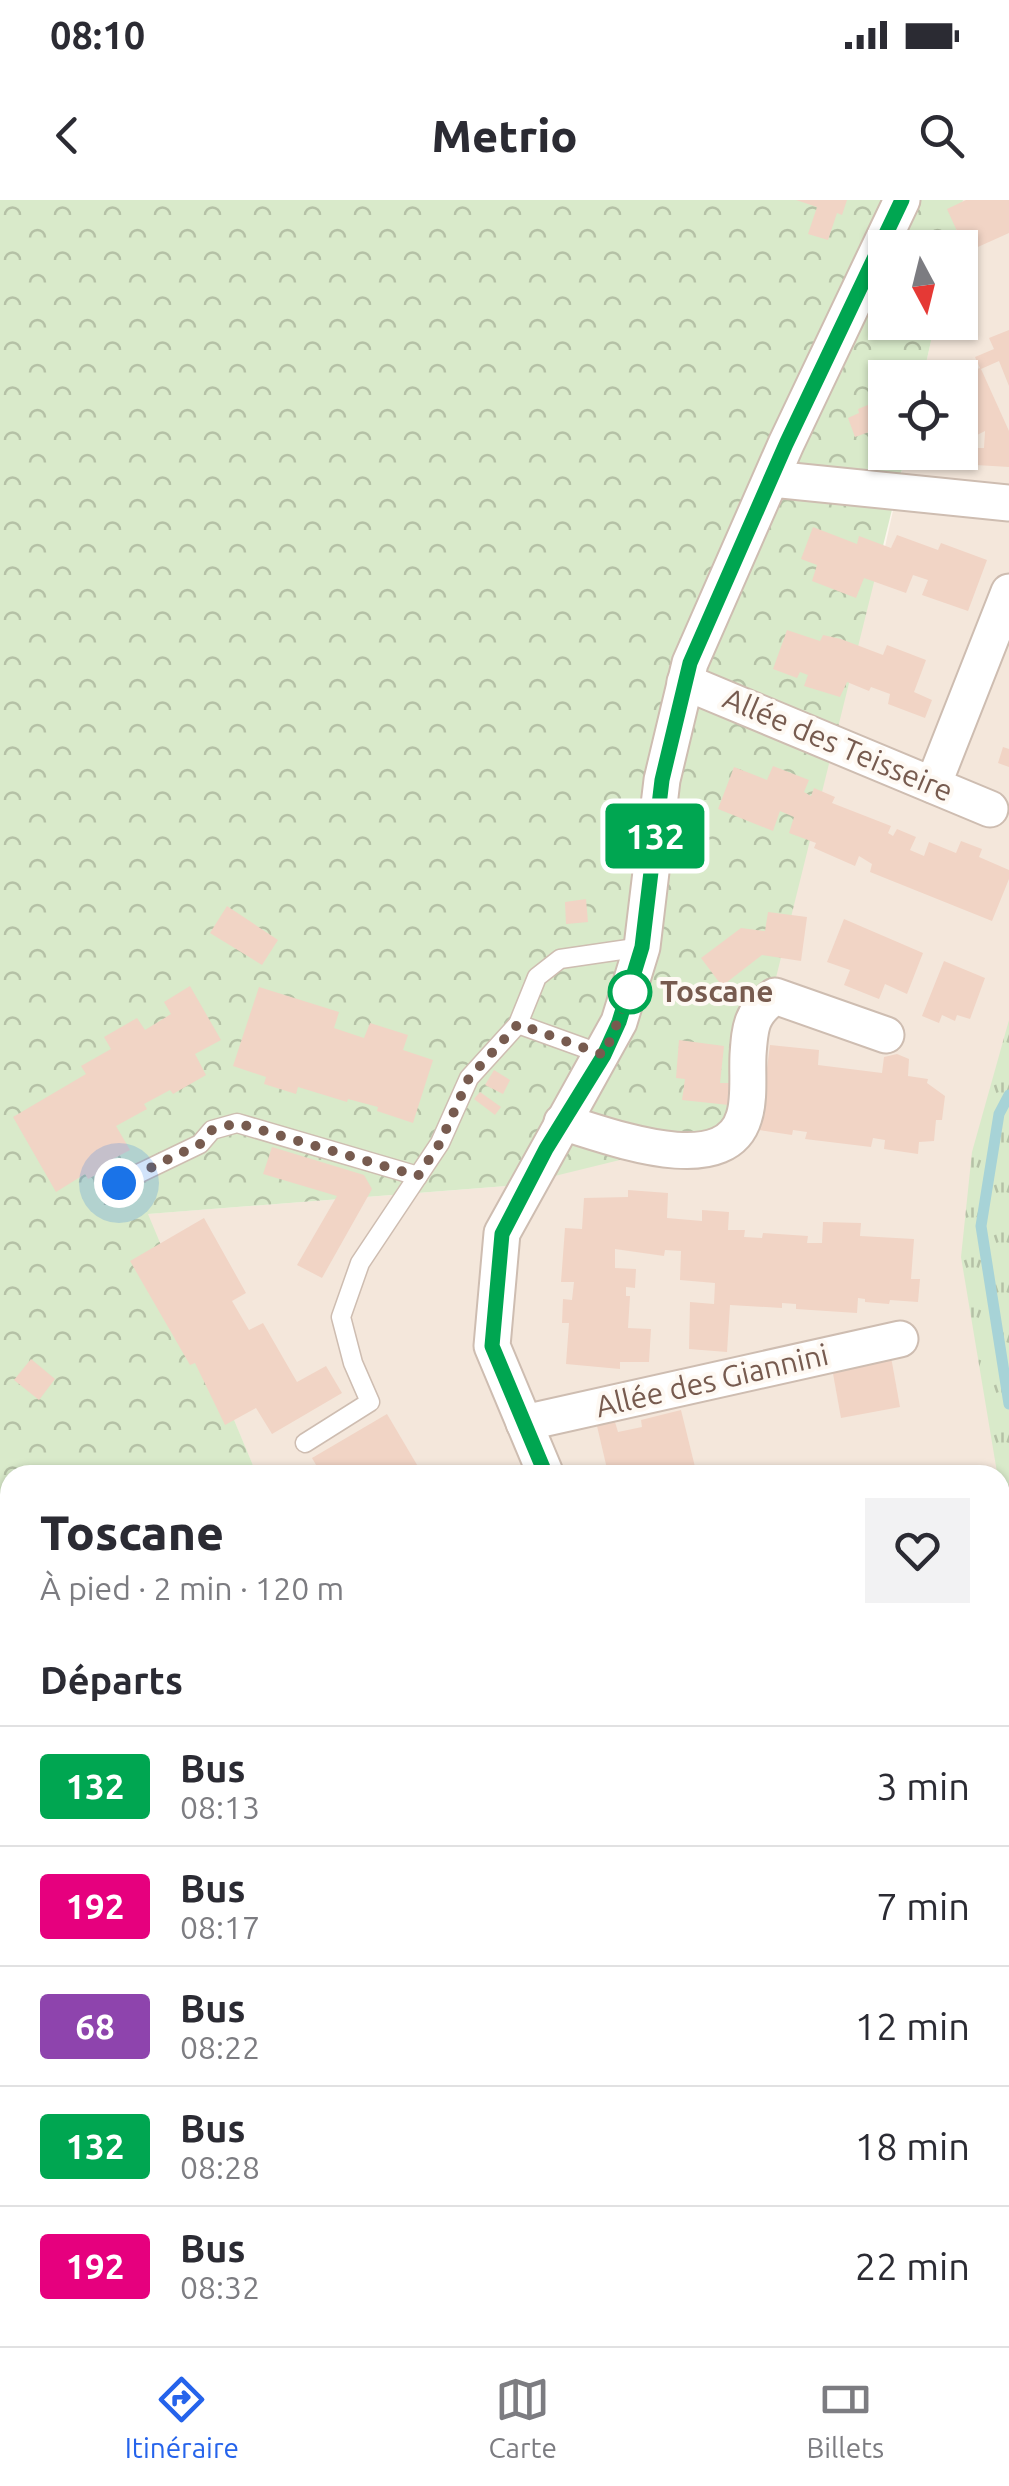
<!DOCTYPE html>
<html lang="fr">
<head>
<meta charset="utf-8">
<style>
  body { margin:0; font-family:Ubuntu,sans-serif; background:#f2f2f3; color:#2b2b33; height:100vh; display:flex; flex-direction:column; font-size:38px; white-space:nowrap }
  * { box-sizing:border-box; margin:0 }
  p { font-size:32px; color:#7c7c81 }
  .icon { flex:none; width:55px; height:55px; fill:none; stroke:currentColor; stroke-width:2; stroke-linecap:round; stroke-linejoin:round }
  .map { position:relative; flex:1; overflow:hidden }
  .side { position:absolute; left:0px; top:1265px; width:1010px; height:882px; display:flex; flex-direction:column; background:#fff; border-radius:30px 30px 0 0; box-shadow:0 2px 8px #0004 }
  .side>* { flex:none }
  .badge { padding:0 20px; border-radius:8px; font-size:35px; line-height:65px }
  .needle { width:65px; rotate:173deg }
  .controls { position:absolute; left:868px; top:30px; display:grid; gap:20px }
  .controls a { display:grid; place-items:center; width:110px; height:110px; border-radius:0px; background:#fff; box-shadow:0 2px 8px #0004; font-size:50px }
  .you { position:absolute; width:50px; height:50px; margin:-25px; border:8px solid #fff; border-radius:50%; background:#1a73e8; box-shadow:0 0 0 15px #1a73e833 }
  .map>.badge { position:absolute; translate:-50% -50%; box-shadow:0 0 0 5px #fff }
  h2 { padding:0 40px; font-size:38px; line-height:90px }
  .round { display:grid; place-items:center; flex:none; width:105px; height:105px; border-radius:0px; background:#f2f2f3 }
  .summary { display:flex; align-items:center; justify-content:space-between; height:170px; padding:0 40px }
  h1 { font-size:48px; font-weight:800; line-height:75px }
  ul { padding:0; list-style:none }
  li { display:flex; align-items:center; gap:30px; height:120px; padding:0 40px; border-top:2px solid #e1e1e2 }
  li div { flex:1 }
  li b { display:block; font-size:38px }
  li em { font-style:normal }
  li .badge { min-width:110px; font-weight:700; text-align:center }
  .status { display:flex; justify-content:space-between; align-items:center; height:70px; padding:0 50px; background:#fff; direction:ltr }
  .status svg { height:28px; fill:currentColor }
  header { display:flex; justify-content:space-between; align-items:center; height:130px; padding:0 40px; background:#fff; font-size:45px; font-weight:800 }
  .tab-bar { display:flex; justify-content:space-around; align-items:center; height:140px; border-top:2px solid #e1e1e2; background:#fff; font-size:28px; color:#7c7c81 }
  .tab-bar a { display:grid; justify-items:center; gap:5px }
  .tab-bar .selected { color:#2563eb }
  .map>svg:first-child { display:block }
</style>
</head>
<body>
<div class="status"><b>08:10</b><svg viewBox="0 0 49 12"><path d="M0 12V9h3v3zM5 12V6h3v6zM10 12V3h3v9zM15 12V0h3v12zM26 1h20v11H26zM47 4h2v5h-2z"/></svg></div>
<header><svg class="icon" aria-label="back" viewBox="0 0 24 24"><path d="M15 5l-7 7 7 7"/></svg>Metrio<svg class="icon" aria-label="search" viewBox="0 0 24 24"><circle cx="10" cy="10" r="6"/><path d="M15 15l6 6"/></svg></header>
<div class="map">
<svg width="1009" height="2146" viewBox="0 0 1009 2146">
  <defs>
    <pattern id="grass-tufts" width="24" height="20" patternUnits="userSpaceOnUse" patternTransform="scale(2.5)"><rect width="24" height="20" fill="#d9eaca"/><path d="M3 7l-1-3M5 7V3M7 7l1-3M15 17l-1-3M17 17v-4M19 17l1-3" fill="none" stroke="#b5c1a6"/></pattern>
    <pattern id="forest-crowns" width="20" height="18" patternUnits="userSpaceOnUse" patternTransform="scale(2.5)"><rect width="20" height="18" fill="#d9eaca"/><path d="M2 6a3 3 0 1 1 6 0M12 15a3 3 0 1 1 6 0" fill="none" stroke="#b5c1a6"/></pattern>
  </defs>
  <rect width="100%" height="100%" fill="#fcf5ec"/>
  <path fill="#f4e7db" d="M963 0H1009V2146H473L478 2138H1000V1275H257L147 1014 518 985 882 360 906 253 960 252V178L923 177 935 123 960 122V48L952 47Z"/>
  <path fill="url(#grass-tufts)" d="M1009 820V1344L961 1057 972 952Z"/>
  <path fill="url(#forest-crowns)" d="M0 0H963L952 47 885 48V122L935 123 923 177 885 178V252L906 253 738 931 518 985 148 1014 257 1275H10V2138H478L473 2146H0Z"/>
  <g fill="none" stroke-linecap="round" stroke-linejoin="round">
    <g stroke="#a7d3d7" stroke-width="11">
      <path d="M1009 895 999 914 981 1026 1009 1204"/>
      <path d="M1000 1985 1009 1984"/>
      <path d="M938 2146 941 2138"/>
    </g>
  </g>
  <g fill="#f1d4c5">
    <path d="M796 0H847L842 15 837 13 828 40 808 34 817 7Z"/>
    <path d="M966 0H1009V33L960 55V48H938L935 40 957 31 947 9Z"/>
    <path d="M1009 130V186L999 161 981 169 1009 231V267L976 265 977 248H984L985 231 977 235 969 220 962 223 960 218V178H919L955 162 961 175 980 168 975 157 994 149 989 138Z"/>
    <path d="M885 198V246L876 250 869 232 855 237 848 218 859 213 858 209Z"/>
    <path d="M813 327 857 344 859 336 891 348 897 335 938 350 941 343 987 360 968 411 922 395 928 380 913 375 906 393 864 378 856 398 812 381 817 365 801 359Z"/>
    <path d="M787 430 820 441 823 435 841 439 883 455 887 445 926 460 914 492 932 500 925 518 888 504 890 494 871 487 869 491 847 482 840 497 804 486 808 475 800 472 797 478 773 469Z"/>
    <path d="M1003 547 1009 549V567L998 563Z"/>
    <path d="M773 566 809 580 804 592 811 596 814 588 835 597 832 603 891 626 888 633 893 636 897 629 916 637 910 650 924 656 929 642 956 653 961 641 982 649 979 657 1009 670V679L992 721 870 672 872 664 859 656 855 666 814 648 816 643 789 633 794 617 780 611 773 631 718 609 734 567 767 580Z"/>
    <path d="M586 699 588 722 566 724 565 702Z"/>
    <path d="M227 706 278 740 262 765 210 733Z"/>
    <path d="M768 712 807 717 801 761 762 755 722 786 701 758 741 728 765 731Z"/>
    <path d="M844 719 923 753 907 794 885 784 879 799 844 785 850 770 827 762Z"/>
    <path d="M944 761 985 778 970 819 957 815 955 821 942 815 939 823 922 816Z"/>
    <path d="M190 786 221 840 195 854 206 875 173 894 170 890 144 904 147 909 116 926 130 950 113 959 116 964 88 979 85 974 56 992 13 917 86 874 81 866 111 849 104 837 137 818 145 830 171 814 164 802Z"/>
    <path d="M259 787 339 812 334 828 364 838 370 823 408 835 403 850 433 860 413 923 377 911 378 907 348 899 347 902 298 887 296 894 264 884 266 877 233 866Z"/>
    <path d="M679 840 724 846 720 883H731L729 905 682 900 685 879 676 878Z"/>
    <path d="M770 845 819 850 818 865 882 873 884 857 897 854 909 859 908 876 928 879 927 883 945 896 942 920H936L934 941 919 942 918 954 884 949 885 940 873 938 871 947 805 939 807 932 793 930 792 935 759 930Z"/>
    <path d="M494 870 510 880 503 894 485 885Z"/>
    <path d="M480 892 501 907 495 915 474 899Z"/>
    <path d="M272 947 364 975 372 989 322 1078 297 1065 337 996 263 974Z"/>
    <path d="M628 990 668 993 667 1018 702 1021V1010L729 1012 728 1030H745L744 1037 762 1038 763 1033 808 1036 807 1043H822L823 1022 861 1023 860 1036 914 1039 911 1079H920L918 1102 890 1100 889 1104 865 1102V1099L858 1098 857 1113 796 1109V1104L782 1103V1108L730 1105 727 1152 689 1149 690 1102 714 1104 715 1083 680 1080 681 1051 665 1050 664 1056 615 1049V1068L636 1069 635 1088 626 1087V1096H630L628 1128 651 1129 649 1162H620V1169L566 1164 569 1123H562L563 1099 572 1100 574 1082H561L565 1028 582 1029 584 998 628 997Z"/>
    <path d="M204 1018 246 1093 232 1101 249 1130 263 1123 297 1182 326 1166 342 1193 272 1234 256 1208 225 1225 195 1163 190 1165 130 1061Z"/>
    <path d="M891 1157 900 1207 841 1218 832 1168Z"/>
    <path d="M31 1159 55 1179 39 1200 14 1180Z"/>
    <path d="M681 1210 697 1275H621L619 1270 608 1273 597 1226 615 1222 618 1232 642 1227 641 1220Z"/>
    <path d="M387 1214 423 1275H322L312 1258Z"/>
    <path d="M1000 1819H1009V1853H1003Z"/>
    <path d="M530 2138H601L599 2146H528Z"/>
    <path d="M774 2138H843L865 2146H771Z"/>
  </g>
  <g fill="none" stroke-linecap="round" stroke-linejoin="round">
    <defs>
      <g id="lane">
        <path d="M604 855 518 824 537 777 560 759 642 747"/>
        <path d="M119 983 200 944 212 930 237 923 418 976"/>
        <path d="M305 1243 370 1202 353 1163 341 1117 360 1063 440 943 469 878 518 824"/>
      </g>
      <g id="street">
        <path d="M772 279 1009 303"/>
        <path d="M685 482 990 609"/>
        <path d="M933 585 1009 392"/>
        <path d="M562 922C607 935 725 982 744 917 750 899 747 874 748 855 750 826 751 813 775 796L886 835"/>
        <path d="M524 1223 900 1139"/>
        <path d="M546 1275 492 1146 502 1033 619 822 642 747 662 580 690 463 786 244 902 0"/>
        <path d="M713 2146 715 2138"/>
      </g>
    </defs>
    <use href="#lane" stroke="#cebdb1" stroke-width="21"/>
    <use href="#street" stroke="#cebdb1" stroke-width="39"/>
    <use href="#lane" stroke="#fff" stroke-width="18"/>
    <use href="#street" stroke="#fff" stroke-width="35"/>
  </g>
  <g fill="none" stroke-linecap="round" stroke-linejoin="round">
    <defs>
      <path id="line" d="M546 1275 492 1146 502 1034 546 949 604 855 619 822 642 747 662 580 690 463 786 244 902 0"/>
    </defs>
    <use href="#line" stroke="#fff" stroke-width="22"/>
    <use href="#line" stroke="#00a651" stroke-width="15"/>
    <path stroke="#775b4f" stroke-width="10" stroke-dasharray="0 18" d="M119 983 200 944 212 930 237 923 418 976 440 943 469 878 518 824 604 855 630 792"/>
  </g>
  <circle fill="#fff" stroke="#00a651" stroke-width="5" cx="630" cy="792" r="20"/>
  <g text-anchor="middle" stroke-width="8" stroke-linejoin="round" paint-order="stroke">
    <g font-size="30" fill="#775b4f" stroke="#fef9f3">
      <text transform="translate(838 545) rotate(23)" y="10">Allée des Teisseire</text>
      <text transform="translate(712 1181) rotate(-13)" y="10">Allée des Giannini</text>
    </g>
    <g font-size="30" font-weight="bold" fill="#775b4f" stroke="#fef9f3" text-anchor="start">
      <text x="660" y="802">Toscane</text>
    </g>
  </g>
</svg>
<div class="controls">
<a><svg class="needle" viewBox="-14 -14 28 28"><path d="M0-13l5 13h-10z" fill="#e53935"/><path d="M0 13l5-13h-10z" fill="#7c7c81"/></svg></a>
<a><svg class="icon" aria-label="locate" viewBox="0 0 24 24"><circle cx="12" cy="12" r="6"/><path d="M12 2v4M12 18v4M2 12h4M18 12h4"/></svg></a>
</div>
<div class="you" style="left:119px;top:983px"></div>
<b class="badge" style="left:655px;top:636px;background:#00a651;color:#fff">132</b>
<section class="side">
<div class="summary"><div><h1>Toscane</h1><p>À pied · 2 min · 120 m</p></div><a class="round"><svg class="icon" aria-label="heart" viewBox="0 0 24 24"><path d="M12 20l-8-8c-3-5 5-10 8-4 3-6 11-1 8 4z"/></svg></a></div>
<h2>Départs</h2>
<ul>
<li><span class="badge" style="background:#00a651;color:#fff">132</span><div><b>Bus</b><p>08:13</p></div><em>3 min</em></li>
<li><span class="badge" style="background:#e6007e;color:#fff">192</span><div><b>Bus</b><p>08:17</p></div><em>7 min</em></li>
<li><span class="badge" style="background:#8e44ad;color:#fff">68</span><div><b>Bus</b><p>08:22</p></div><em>12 min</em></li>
<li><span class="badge" style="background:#00a651;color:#fff">132</span><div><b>Bus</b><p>08:28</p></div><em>18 min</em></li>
<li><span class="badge" style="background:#e6007e;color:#fff">192</span><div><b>Bus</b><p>08:32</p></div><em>22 min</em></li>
</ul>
</section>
</div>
<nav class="tab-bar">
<a class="selected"><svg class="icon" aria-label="directions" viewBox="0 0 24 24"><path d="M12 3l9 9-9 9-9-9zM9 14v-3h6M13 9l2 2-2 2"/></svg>Itinéraire</a>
<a><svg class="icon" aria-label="map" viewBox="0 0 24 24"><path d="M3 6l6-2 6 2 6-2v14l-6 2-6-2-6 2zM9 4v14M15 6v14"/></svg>Carte</a>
<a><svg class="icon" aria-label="tickets" viewBox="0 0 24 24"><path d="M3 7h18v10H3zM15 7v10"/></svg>Billets</a>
</nav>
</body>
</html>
